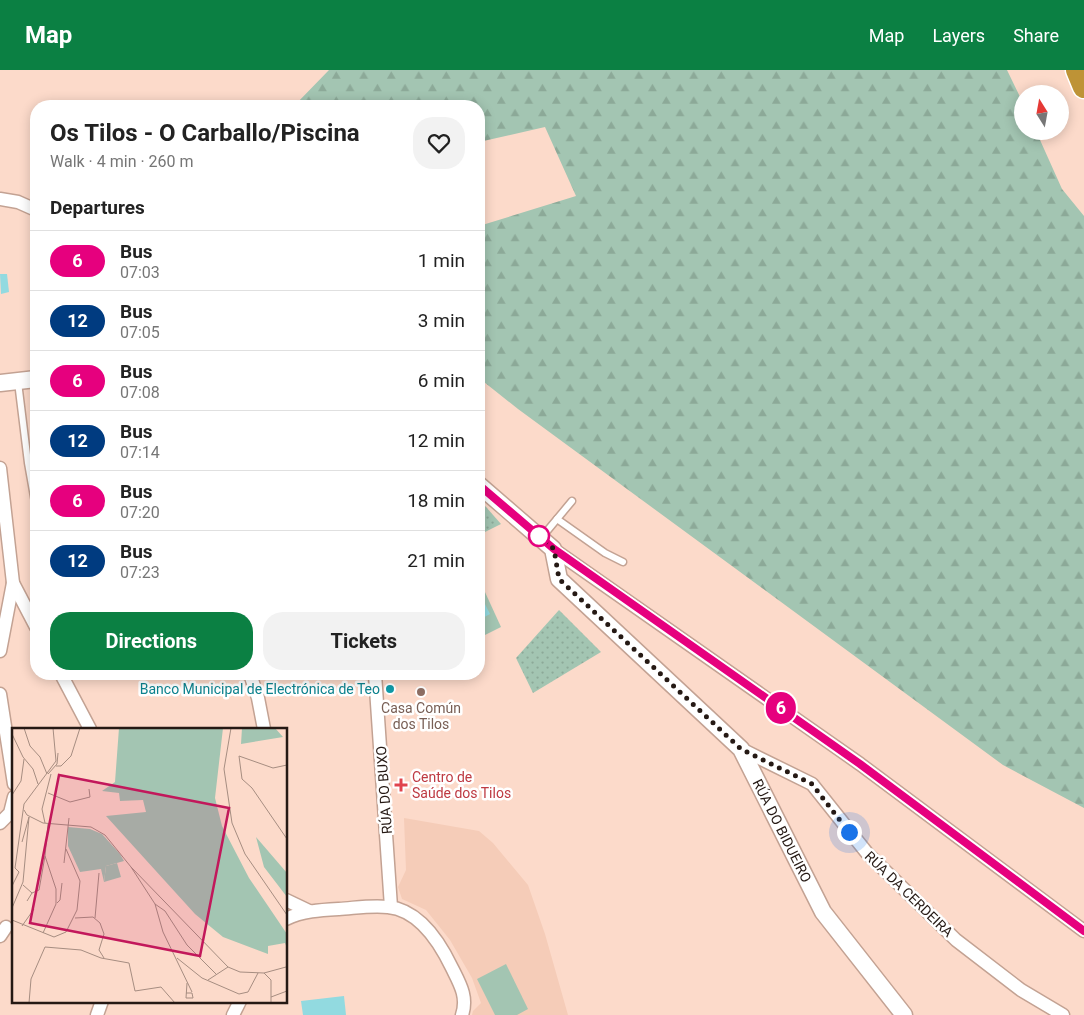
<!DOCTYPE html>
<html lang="en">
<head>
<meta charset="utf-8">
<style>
  body { margin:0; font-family:Roboto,sans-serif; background:#f2f2f2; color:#222; height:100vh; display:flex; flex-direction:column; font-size:19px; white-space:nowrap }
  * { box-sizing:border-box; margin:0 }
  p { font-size:16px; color:#767676 }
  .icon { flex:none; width:28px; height:28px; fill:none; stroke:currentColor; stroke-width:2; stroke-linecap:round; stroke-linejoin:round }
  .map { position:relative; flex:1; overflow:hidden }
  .sheet { position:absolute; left:30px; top:30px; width:455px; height:580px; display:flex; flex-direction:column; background:#fff; border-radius:20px; box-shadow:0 2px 12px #0003 }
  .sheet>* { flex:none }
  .badge { padding:0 10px; border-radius:16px; font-size:18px; line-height:32px }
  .needle { width:32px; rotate:349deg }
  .controls { position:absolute; left:1014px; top:15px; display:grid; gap:10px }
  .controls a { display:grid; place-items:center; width:55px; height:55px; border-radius:50%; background:#fff; box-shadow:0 2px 12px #0003; font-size:25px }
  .you { position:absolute; width:25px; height:25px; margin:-12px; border:4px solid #fff; border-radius:50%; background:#1a73e8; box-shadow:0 0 0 8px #1a73e833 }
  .map>.badge { position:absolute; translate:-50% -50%; box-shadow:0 0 0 2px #fff }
  h2 { padding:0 20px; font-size:19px; line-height:45px }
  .round { display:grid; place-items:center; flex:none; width:52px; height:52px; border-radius:20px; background:#f2f2f2 }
  .summary { display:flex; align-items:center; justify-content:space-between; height:85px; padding:0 20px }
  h1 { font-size:24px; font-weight:700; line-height:38px }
  .button { display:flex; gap:10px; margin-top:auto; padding:10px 20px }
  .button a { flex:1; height:58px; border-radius:20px; background:#0b8043; color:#fff; font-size:20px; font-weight:700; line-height:58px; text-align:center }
  .button a+a { background:#f2f2f2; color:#222 }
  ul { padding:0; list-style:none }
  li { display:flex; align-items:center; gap:15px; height:60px; padding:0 20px; border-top:1px solid #e0e0e0 }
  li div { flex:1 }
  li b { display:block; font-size:19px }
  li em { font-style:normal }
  li .badge { min-width:55px; font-weight:700; text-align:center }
  header { display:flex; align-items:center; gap:30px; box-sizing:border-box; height:70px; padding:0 25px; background:#0b8043; color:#fff }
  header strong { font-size:24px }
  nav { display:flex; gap:28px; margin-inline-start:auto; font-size:18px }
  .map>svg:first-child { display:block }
</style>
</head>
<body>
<header>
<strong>Map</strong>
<nav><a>Map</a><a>Layers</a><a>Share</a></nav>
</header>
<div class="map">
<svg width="1084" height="945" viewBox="0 0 1084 945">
  <defs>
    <pattern id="forest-firs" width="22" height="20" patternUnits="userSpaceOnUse" patternTransform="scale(1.25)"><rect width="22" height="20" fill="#a3c5b2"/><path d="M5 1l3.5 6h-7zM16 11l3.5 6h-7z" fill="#8ca998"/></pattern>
    <pattern id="park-dots" width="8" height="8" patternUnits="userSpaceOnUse" patternTransform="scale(1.25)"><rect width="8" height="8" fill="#a3c5b2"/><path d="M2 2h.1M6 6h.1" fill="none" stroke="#8ca998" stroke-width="1.8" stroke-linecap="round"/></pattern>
  </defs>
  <rect width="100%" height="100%" fill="#fcdaca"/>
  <path fill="#f5ccb8" d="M404 748 479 761 493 773 528 815 545 864 568 945H472L473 941 481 933 472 908 450 870 426 840 402 829 398 817 406 800Z"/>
  <path fill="url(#forest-firs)" d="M329 0H1007L1022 31V61H1036L1062 119 1084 146V738L1003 695 518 339 479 308V156L576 126 545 57 479 72V36H294Z"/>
  <g fill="url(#park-dots)">
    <path d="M479 429 501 454 479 465Z"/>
    <path d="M559 540 601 582 533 623 516 588Z"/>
  </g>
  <g fill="#a3c5b2">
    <path d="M479 509 501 557 479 568Z"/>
    <path d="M506 894 528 939 517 945H495L477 909Z"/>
  </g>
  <g fill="#92dae0">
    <path d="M0 204H7L9 222 1 224Z"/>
    <path d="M479 522 490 544 479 550Z"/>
    <path d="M344 926 346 945H303L301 931Z"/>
  </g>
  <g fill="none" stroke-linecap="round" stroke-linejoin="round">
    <defs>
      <g id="service">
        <path d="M18 312 28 393 36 438"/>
        <path d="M557 449 605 483 623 492"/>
        <path d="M542 467 572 431"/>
      </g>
      <g id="minor">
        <path d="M0 129 18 132 36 140"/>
        <path d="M0 398 13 513 36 557"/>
        <path d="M553 479 860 694 1084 861"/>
        <path d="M0 581 13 513"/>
        <path d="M61 604 90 659"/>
        <path d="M250 604 258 628 264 659"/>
        <path d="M375 604 391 837"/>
        <path d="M0 624 14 714"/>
        <path d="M741 679 812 714 867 783 956 870 1021 920 1063 945"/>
        <path d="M0 753 10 743 14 727"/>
        <path d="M286 830 309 841"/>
        <path d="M286 849C302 841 321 840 339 839 355 838 372 835 388 837 420 840 440 873 452 898 460 914 468 927 462 945"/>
        <path d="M0 866 6 857"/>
        <path d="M97 945 102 931"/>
        <path d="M233 945 240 931"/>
      </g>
      <g id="tertiary">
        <path d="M0 313 36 309"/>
        <path id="s1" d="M479 415 553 479 559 509 741 679 823 842 904 945"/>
      </g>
      <path id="motorway" d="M1077 0 1084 17"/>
    </defs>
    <use href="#service" stroke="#c3a293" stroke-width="9"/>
    <use href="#minor" stroke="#c3a293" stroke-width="15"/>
    <use href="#tertiary" stroke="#c3a293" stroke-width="19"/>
    <use href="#motorway" stroke="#fff" stroke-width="25"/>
    <use href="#service" stroke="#fff" stroke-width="6"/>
    <use href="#minor" stroke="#fff" stroke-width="12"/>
    <use href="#tertiary" stroke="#fff" stroke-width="16"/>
    <use href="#motorway" stroke="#be9336" stroke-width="22"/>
  </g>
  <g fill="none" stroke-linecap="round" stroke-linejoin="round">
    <defs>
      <path id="line" d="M479 415 554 479 860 694 1084 861"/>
    </defs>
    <use href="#line" stroke="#fff" stroke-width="11"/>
    <use href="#line" stroke="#e6007e" stroke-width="8"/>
    <path stroke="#251914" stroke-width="5" stroke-dasharray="0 9" d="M539 466 554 479 559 509 741 679 812 714 849 762"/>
  </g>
  <circle fill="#fff" stroke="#e6007e" stroke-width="2.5" cx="539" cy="466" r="10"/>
  <circle fill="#0f9aa8" stroke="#fff" stroke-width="2" cx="390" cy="619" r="5"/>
  <circle fill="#8d6e63" stroke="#fff" stroke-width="2" cx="421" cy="622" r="5"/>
  <path fill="#e0444e" stroke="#fff" stroke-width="2" d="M398.5 707.5h5v5h5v5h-5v5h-5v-5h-5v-5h5z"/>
  <g text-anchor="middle" stroke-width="5" stroke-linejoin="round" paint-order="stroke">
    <g font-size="14" fill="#0d838f" stroke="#fff" text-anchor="end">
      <text x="380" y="624">Banco Municipal de Electrónica de Teo</text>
    </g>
    <g font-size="14" fill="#785e54" stroke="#fff">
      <text x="421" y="643">Casa Común<tspan x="421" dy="16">dos Tilos</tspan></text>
    </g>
    <g font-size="14" fill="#be3a42" stroke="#fff" text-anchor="start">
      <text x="412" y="712">Centro de<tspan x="412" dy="16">Saúde dos Tilos</tspan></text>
    </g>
    <g font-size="14" fill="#251914" stroke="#fff">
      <text transform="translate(384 720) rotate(-94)" y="5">RÚA DO BUXO</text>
      <text dy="5" stroke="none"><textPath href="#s1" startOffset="469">RÚA DO BIDUEIRO</textPath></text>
      <text transform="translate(909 824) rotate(44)" y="5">RÚA DA CERDEIRA</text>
    </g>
  </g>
  <g transform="translate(12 658)">
    <rect width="275" height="275" fill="#fcdaca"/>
    <path d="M107 0H211L203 70 210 98 237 150 275 206V220L273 215 256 218V226L211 209 183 186 94 88 134 84 131 72 108 73 107 65 90 63 103 54ZM230 0H263L271 9 229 16ZM244 109 275 145V169L252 139Z" fill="#a3c5b2"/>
    <path d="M56 99 78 101 90 106 108 126 112 133 94 138 92 154 89 141 68 144 56 118Z" fill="#a3c5b2"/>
    <path d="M105 135 109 149 92 154 94 138Z" fill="#a3c5b2"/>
    <path fill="none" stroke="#a68d81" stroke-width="1" d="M12 0 18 18 28 29 35 46M219 0 212 41 220 95 233 126 275 187M0 6 11 29 21 41 26 56M275 37 261 40 227 28 230 51 240 60 275 111M44 38H49L59 28 68 0M36 46 45 36 46 25M36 65 58 74 78 69 77 61M0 67 9 53 12 31M12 82 15 87 31 95 79 99 93 107 119 139 216 239 228 244 252 245 274 239M33 95 30 81 39 46M10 114 17 89M52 135 57 90M119 139 143 176 151 204 180 264M7 144 3 140 12 76 44 33 41 0M11 157 20 165 15 173M0 158 7 144M20 165 27 162 33 128M45 175 48 172 50 155M143 176 153 183 175 217 204 246M0 180 11 154 17 89M63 190 81 189 88 195 92 206 87 222 92 230M83 190 87 145M0 192 42 209 54 204 65 182 68 153 54 121M10 198 22 181M31 205 44 176V161L33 128 36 96M165 230 190 250 227 266 236 264 246 245M252 245 259 252V275M196 252 216 239M174 265H180L181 270H174L175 255M259 269 275 263M17 275 19 251 33 219 69 222 89 230 117 235 123 263 149 259 163 275"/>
    <path fill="#c2185b" fill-opacity="0.15" stroke="#c2185b" stroke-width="2.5" d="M47 47 217 80 188 228 18 195Z"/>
    <rect width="275" height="275" fill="none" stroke="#251914" stroke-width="2.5"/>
  </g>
</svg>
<div class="controls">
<a><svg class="needle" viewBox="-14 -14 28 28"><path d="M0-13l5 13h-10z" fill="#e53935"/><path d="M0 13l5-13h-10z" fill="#767676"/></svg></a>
</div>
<div class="you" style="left:849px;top:762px"></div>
<b class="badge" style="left:781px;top:638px;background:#e6007e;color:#fff">6</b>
<section class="sheet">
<div class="summary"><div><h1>Os Tilos - O Carballo/Piscina</h1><p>Walk · 4 min · 260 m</p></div><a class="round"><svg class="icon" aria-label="heart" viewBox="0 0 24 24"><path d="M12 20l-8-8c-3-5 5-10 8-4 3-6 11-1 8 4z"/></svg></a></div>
<h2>Departures</h2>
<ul>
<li><span class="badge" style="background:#e6007e;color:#fff">6</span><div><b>Bus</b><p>07:03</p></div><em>1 min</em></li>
<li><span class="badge" style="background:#003b80;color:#fff">12</span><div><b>Bus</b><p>07:05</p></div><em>3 min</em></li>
<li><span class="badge" style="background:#e6007e;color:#fff">6</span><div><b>Bus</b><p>07:08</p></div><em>6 min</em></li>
<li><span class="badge" style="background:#003b80;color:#fff">12</span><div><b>Bus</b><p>07:14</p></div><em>12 min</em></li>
<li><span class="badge" style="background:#e6007e;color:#fff">6</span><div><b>Bus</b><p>07:20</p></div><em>18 min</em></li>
<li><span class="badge" style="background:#003b80;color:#fff">12</span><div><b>Bus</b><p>07:23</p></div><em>21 min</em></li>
</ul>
<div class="button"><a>Directions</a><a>Tickets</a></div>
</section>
</div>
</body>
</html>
